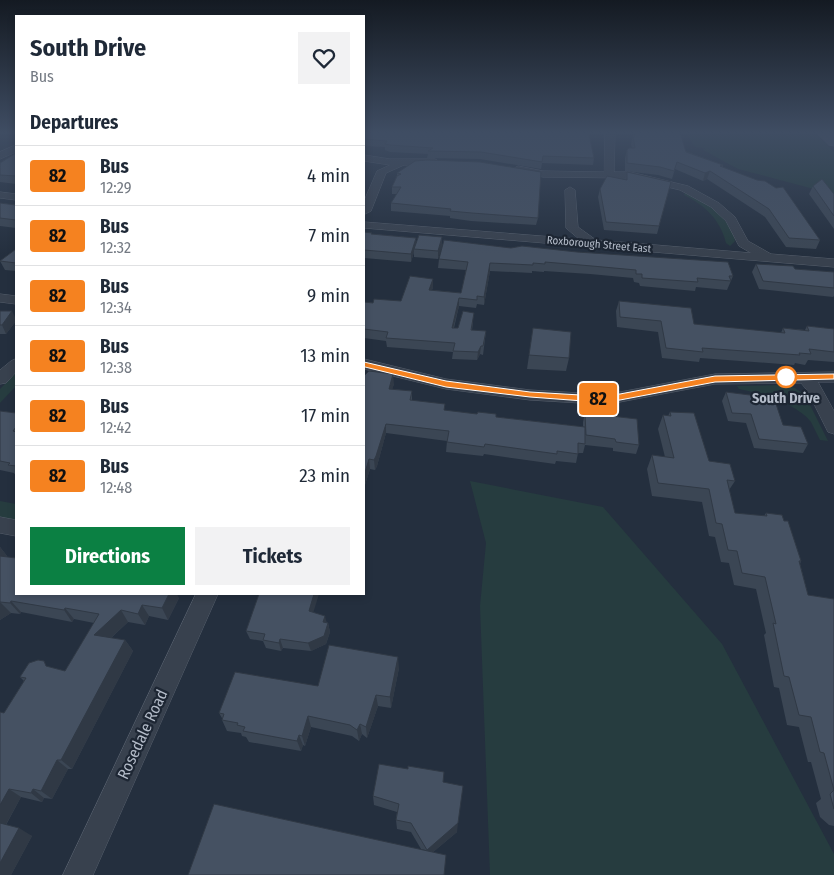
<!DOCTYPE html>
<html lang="en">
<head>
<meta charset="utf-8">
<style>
  body { margin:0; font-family:"Fira Sans Condensed",sans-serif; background:#f2f2f3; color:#1f2937; height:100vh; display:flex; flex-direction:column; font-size:19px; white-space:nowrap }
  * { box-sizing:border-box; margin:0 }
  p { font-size:16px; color:#747a83 }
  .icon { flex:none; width:28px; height:28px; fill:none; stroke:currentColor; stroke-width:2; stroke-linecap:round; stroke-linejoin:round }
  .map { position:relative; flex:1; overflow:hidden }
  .sheet { position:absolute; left:15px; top:15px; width:350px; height:580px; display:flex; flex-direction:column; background:#fff; border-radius:0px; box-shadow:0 2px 8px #0003 }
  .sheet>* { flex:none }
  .badge { padding:0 10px; border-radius:4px; font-size:18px; line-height:32px }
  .map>.badge { position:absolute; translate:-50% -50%; box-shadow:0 0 0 2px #fff }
  h2 { padding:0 15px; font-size:19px; line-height:45px }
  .round { display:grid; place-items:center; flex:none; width:52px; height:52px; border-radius:0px; background:#f2f2f3 }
  .overview { display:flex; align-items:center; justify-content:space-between; height:85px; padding:0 15px }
  h1 { font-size:24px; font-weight:700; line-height:38px }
  .cta { display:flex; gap:10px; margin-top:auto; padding:10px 15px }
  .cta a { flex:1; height:58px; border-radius:0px; background:#0b8043; color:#fff; font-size:20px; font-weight:700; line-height:58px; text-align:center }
  .cta a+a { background:#f2f2f3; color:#1f2937 }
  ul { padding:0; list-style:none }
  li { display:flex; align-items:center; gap:15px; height:60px; padding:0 15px; border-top:1px solid #e0e1e3 }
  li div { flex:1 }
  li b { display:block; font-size:19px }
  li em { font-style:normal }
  li .badge { min-width:55px; font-weight:700; text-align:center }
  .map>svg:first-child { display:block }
</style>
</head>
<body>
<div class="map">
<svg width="834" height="875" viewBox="0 0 834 875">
  <rect width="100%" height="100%" fill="#242f3e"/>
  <g fill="#263c3f">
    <path d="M685 132H814L834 152V197L829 193 738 169 703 150 705 148 695 147Z"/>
    <path d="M685 191C706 202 726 214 734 237L735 241 730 246 726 243C720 220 706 206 684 195Z"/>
    <path d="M16 373V386L0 403V389Z"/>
    <path d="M783 385 795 388 805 395 828 441 820 440C817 434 814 428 811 422 797 404 761 393 739 389L737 386Z"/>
    <path d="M470 481 603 507 722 644 834 854V875H490L480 606 486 543Z"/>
    <path d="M0 501 16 504V520L0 517Z"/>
  </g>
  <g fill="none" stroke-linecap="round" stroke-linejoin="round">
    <defs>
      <g id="minor">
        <path d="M605 132H615L614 172H630L688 186 719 203 735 217 748 241 771 254 834 259V267L364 228V222L579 239 566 228 565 190 570 187 575 190 578 227 596 240 751 253 739 246 726 221 711 207 680 190 630 178 543 177 514 171 513 169 518 166 543 171 604 172Z"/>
        <path d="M16 145V152L0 159V152Z"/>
        <path d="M364 155 390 159H435L440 162 435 165H404L386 173 371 211 365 214 364 201 377 171 390 165 364 161Z"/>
        <path d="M0 192 16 194V200L0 198Z"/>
        <path d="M0 294 16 296V304L0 302Z"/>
        <path d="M16 359V372L6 383 0 384V370L11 361Z"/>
        <path d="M364 359 446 379 530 390 597 394 620 392 715 374 834 372V382H818L834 411V434L828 432 807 390 801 383 715 384 620 402 597 404 530 400 446 389 364 369Z"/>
        <path d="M0 517 16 520V536L0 533Z"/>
        <path d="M196 594H218L93 875H63Z"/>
      </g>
      <path id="secondary" d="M816 132H830L834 135V146L829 145Z"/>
    </defs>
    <use href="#minor" stroke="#565f6c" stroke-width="1"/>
    <use href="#secondary" stroke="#565f6c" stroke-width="1"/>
    <use href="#minor" fill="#38414e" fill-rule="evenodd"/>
    <use href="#secondary" fill="#465061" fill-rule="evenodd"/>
  </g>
  <g fill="#3b4654">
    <path d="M364 132 589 134 594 158 593 165 542 163 541 169 480 159 427 158 428 154 390 152 385 150V147L364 146Z"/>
    <path d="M634 132 723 165V167L820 240 816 249 786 247 765 217 707 179 703 181 675 169 672 179 658 175 625 171V158L627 150 632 148 631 144Z"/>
    <path d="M16 153V184L0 182V163Z"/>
    <path d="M627 172 671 182 657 234 604 230 598 197 600 189 625 179Z"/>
    <path d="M397 173 538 218 536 225 471 221 450 218V216L391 211V203L397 194H392V187L397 176Z"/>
    <path d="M813 186 834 194V229L809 194Z"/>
    <path d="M0 203 16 205V228L0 226Z"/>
    <path d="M364 232 372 234 416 238V243L442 237V246L438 259 414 257V252L411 262 364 258Z"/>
    <path d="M444 240 733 276 727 290 696 287 695 291 640 286 639 283 634 282 633 278 590 274 544 271V272L532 271V273L490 271 484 305 477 304 476 308 459 306 454 328H458L473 322 472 330 486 331 483 355 480 354 477 360 452 359 453 352 387 347 386 341 364 338V302L373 303 401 301 433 287 432 290 461 293 466 270 438 268 439 259Z"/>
    <path d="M16 249V271L5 270 0 261Z"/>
    <path d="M756 264 795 269 834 272V297L833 296V297L759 289 752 272Z"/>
    <path d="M619 301 694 324 781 333 783 328 805 330 807 326 834 329V362L808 360 805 365 795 363 794 365 700 358 699 362 662 358 658 332 617 327 616 311Z"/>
    <path d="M0 311 16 319V321L6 334H0Z"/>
    <path d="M533 328 569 358 566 371 527 369Z"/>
    <path d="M364 376 394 384 392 389 412 391V400L445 411 583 427V422L585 413 639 445 636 454 613 451V448L585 445 583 453H578L576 463 556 461 555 464 484 454 483 456 446 452 447 441 386 433 377 466 375 470 370 469 364 488Z"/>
    <path d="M726 392 783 425 808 444 803 453 754 448 746 423 728 421 722 401Z"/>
    <path d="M0 411 16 413V476L14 473 0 470Z"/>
    <path d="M670 412 709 461 735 481 729 490 735 513 764 516 766 513 784 521 801 561 800 564 808 595 834 599V826L829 825 820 817 816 803 821 799 811 762H808L799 727 787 725 779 688 774 687 764 635 766 633 756 589 734 585 729 563 721 562 715 537 709 536 702 502 652 496 647 469 652 455 665 457 658 429 663 415 668 416Z"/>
    <path d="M0 547 7 556 6 557 179 598 168 620 149 616 145 625 128 622 111 638 125 640 133 651 72 769H68L52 799 44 798 42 802 21 797 6 825 32 836 11 875H0L4 713 24 681 20 677 49 667 65 671 94 623 74 619 72 622 21 612 20 614 11 613 0 620Z"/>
    <path d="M313 612 328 623 330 632 326 644 311 651 283 648 281 651 266 648 263 641 250 639 246 631Z"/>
    <path d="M399 668 391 708 378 706 367 738 362 734 359 741 352 736 311 727 305 746 303 745 301 751 249 742 246 737 242 736 241 733 227 731 222 720V718L219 713 318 686Z"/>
    <path d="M443 782 457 832 433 852 421 849 411 832 397 829 396 820 397 812 374 805 373 796Z"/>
  </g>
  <g fill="#303945">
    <path d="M710 171 707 179 703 181 705 173Z"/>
    <path d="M442 237V246L438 259V251Z"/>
    <path d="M416 238V246L414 249V252L411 262V254Z"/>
    <path d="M490 263V271L484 305V297Z"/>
    <path d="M433 279V287L429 298V290Z"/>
    <path d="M459 298V306L451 336 452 328Z"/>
    <path d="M12 311 16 319V321L6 334 2 325Z"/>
    <path d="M481 346 480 354 477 360 478 352Z"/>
    <path d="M393 374 394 384 390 398 389 389Z"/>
    <path d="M386 424V433L377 466 375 470 374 460Z"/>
    <path d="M369 459 370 469 364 488V476Z"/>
    <path d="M0 547 7 556 0 566Z"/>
    <path d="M169 594H177L179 598 168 620 162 608Z"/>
    <path d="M314 594H319L311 620 309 611Z"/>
    <path d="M11 601 21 612 20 614 10 603Z"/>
    <path d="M0 602 11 613 0 620Z"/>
    <path d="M142 605 149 616 145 625 138 614Z"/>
    <path d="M65 608 74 619 72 622 64 610Z"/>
    <path d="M121 610 128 622 102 646 94 635Z"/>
    <path d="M325 616 327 624 323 622Z"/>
    <path d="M328 623 330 632 326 644 311 651 308 643Z"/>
    <path d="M280 639 283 648 281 651 279 643Z"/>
    <path d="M125 640 133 651 72 769 61 760Z"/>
    <path d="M398 657 399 668 391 708 390 697Z"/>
    <path d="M376 695 378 706 367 738 366 727Z"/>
    <path d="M308 716 311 727 305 746 302 736Z"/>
    <path d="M360 724 362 734 359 741 357 730Z"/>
    <path d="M299 735 303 745 301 751 297 741Z"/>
    <path d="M57 760 68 769 52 799 41 791Z"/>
    <path d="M9 789 21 797 4 828 0 826V805Z"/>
    <path d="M33 789 44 798 42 802 31 793Z"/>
    <path d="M458 823 457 832 426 858 427 850Z"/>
    <path d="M19 828 32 836 11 875H0V863Z"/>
  </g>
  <g fill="#455162" stroke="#303945">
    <path d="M364 132H590L589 134 594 158 543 156 542 162 481 152 428 151 433 148 390 145 385 144 387 141 364 139Z"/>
    <path d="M634 132H680L686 152 723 165 720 166 757 180 765 181 776 188 783 187 820 240 789 238 769 209 710 171 705 173 677 162 674 171 660 167 627 163V150L629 148H635L633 136H635Z"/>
    <path d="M16 153V176L0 175V163Z"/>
    <path d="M427 160 480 162 541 172 538 218 472 213 450 211 451 209 391 203 401 187H392L397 176 401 174 397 173 415 161Z"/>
    <path d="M627 172 671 182 659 226 606 222 600 189 607 176 627 180Z"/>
    <path d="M822 179 834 194V216L813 186Z"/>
    <path d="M0 203 16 205V220L0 218Z"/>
    <path d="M364 232 372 233 371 234 416 238 411 254 364 250Z"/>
    <path d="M419 235 442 237 438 251 414 249Z"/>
    <path d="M444 240 511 248 522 246 577 252 728 262 733 276H729L731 281 697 278 698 282 642 278V274H636V270L592 266 545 262V264L533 263V265L490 263 484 297 477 296V300L459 298 452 328H458L463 311 474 313 471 330 486 331 483 346H481L478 352 453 351 455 343 386 338 388 332 364 329V302L373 303 374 299 401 301 410 276 433 279 429 290 461 293 468 262 439 259Z"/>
    <path d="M16 249V263L0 261Z"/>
    <path d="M756 264 793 266 795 269 834 272V288L763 281Z"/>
    <path d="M619 301 691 308 694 324 785 333 783 328 809 331 807 326 834 329V352L809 349 811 354 799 353 800 355 702 348 703 352 666 348 661 321 620 317Z"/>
    <path d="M0 311H12L2 325H0Z"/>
    <path d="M533 328 571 332 569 358 529 355Z"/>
    <path d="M369 371 393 374 389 389 412 391 410 400 445 404 444 410 477 414 478 412 496 414V417L585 427V444L578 443V454L557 451V454L485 444 484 447 447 442 449 431 386 424 376 456 374 460 369 459 364 476V376Z"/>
    <path d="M726 392 774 398 783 425 801 427 808 444 759 439 751 414 732 413Z"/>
    <path d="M0 411 16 413V427L13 431 16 432V466L8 465 10 463 0 461Z"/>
    <path d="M670 412 694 413 709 461 730 464 735 481 727 480 735 513 767 516 766 513 782 515 784 521H788L801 561H799L808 595 834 599V809L830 794 834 790 824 753 820 752 811 717 799 715 789 677 784 676 773 623 776 624 765 577 742 573 737 551 728 550 722 524 716 523 709 489 658 483 652 455 674 458 663 415 671 416Z"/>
    <path d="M585 413 637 419 639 445 616 442 615 439 586 435Z"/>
    <path d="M0 556 16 558V594H169L162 608 142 605 138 614 121 610 94 635 125 640 61 760H57L41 791 33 789 31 793 9 789 0 805V712L4 713 26 678 20 677 29 663 38 660 44 661 46 666 65 671 99 614 65 608 64 610 11 601 10 603 0 602Z"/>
    <path d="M259 594H314L309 611 325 616 323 622 328 623 324 636 308 643 280 639 279 643 263 640 265 634 246 631Z"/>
    <path d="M329 645 398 657 390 697 376 695 366 727 360 724 357 730 350 725 308 716 302 736 299 735 297 741 243 731 245 727 237 725 238 723 222 720 224 714 219 713 235 672 318 686Z"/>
    <path d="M379 764 408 769V766L444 772 443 782 463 786 458 823 427 850 411 823 396 820 399 804 373 796Z"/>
    <path d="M214 804 446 855 444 875H188Z"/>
    <path d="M0 823 19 828 0 863Z"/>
  </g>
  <linearGradient id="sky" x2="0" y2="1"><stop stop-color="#141a22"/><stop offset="0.52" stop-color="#3f4d63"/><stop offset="1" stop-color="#3f4d63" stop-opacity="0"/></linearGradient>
  <rect width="834" height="255" fill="url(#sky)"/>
  <path fill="#f58220" stroke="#fff" d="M364 362 446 381 530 392 597 396 620 394 715 376 834 374V379L715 382 620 400 597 402 530 397 446 387 361 366 359 364Z"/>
  <circle fill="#fff" stroke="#f58220" stroke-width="2.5" cx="786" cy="377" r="10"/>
  <g text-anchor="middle" stroke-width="4.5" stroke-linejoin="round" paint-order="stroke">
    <g font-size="11" fill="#b4bcc9" stroke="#1d2633">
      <text transform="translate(599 244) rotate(5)" y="4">Roxborough Street East</text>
    </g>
    <g font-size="14" font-weight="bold" fill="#b4bcc9" stroke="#1d2633">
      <text x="786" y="403">South Drive</text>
    </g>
    <g font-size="16" fill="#b4bcc9" stroke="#1d2633">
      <text transform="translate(142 734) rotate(-65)" y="6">Rosedale Road</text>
    </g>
  </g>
</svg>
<b class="badge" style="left:598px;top:399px;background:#f58220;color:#111">82</b>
<section class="sheet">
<div class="overview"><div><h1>South Drive</h1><p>Bus</p></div><a class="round"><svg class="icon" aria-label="heart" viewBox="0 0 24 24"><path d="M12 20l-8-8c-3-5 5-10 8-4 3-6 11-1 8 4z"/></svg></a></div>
<h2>Departures</h2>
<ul>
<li><span class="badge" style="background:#f58220;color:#111">82</span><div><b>Bus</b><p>12:29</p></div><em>4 min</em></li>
<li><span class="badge" style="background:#f58220;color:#111">82</span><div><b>Bus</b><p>12:32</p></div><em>7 min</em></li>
<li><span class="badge" style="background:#f58220;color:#111">82</span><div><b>Bus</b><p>12:34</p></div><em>9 min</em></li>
<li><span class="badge" style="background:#f58220;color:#111">82</span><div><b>Bus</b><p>12:38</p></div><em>13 min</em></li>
<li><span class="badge" style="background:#f58220;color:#111">82</span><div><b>Bus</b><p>12:42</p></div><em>17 min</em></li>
<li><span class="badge" style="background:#f58220;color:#111">82</span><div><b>Bus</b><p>12:48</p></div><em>23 min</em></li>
</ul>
<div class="cta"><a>Directions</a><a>Tickets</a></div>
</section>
</div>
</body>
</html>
